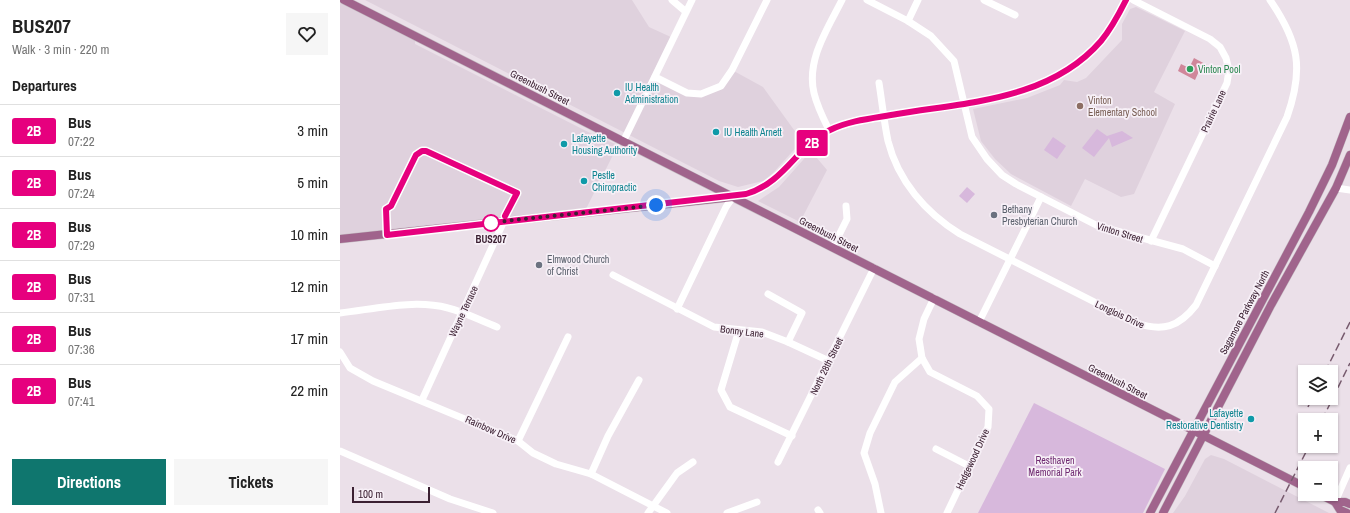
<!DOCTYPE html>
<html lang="en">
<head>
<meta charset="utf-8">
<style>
  body { margin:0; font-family:"Archivo Narrow",sans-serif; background:#f6f6f6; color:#222; height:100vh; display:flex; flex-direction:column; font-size:15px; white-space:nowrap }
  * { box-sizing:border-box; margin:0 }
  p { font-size:13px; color:#767676 }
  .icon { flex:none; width:22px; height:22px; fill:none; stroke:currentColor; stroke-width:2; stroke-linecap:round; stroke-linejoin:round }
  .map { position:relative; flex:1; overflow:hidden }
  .sheet { display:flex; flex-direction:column; background:#fff; width:340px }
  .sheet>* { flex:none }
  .badge { padding:0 8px; border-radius:3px; font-size:14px; line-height:26px }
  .controls { position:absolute; left:958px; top:365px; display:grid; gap:8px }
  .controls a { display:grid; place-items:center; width:40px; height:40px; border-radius:0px; background:#fff; box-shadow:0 1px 3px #0004; font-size:20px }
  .scale { position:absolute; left:12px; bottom:10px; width:78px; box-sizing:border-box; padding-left:4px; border:2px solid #3b2032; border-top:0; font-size:11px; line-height:14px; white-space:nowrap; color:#3b2032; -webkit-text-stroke:3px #f7f0f7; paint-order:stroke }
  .you { position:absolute; width:20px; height:20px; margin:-10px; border:3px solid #fff; border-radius:50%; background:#1a73e8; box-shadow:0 0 0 6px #1a73e833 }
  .map>.badge { position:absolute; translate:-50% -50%; box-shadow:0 0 0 2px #fff }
  h2 { padding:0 12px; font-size:15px; line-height:36px }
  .round { display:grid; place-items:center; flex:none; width:42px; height:42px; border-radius:0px; background:#f6f6f6 }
  .head { display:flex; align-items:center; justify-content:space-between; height:68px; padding:0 12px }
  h1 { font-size:19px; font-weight:700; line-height:30px }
  .action { display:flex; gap:8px; margin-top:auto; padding:8px 12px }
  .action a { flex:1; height:46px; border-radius:0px; background:#0f766e; color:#fff; font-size:16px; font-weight:700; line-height:46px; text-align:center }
  .action a+a { background:#f6f6f6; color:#222 }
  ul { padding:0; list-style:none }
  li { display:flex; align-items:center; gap:12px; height:52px; padding:0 12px; border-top:1px solid #e0e0e0 }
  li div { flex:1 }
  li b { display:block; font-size:15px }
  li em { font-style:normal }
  li .badge { min-width:44px; font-weight:700; text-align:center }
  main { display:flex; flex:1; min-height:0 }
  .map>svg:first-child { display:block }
</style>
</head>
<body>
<main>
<section class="sheet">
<div class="head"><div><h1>BUS207</h1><p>Walk · 3 min · 220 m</p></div><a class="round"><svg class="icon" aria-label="heart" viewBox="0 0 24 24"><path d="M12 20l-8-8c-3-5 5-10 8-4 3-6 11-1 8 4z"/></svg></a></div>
<h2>Departures</h2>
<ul>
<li><span class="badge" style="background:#e6007e;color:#fff">2B</span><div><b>Bus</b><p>07:22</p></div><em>3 min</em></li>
<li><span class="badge" style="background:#e6007e;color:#fff">2B</span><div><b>Bus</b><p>07:24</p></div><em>5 min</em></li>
<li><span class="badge" style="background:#e6007e;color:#fff">2B</span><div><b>Bus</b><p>07:29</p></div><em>10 min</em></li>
<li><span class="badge" style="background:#e6007e;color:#fff">2B</span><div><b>Bus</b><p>07:31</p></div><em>12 min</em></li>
<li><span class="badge" style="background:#e6007e;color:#fff">2B</span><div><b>Bus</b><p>07:36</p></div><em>17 min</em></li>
<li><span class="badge" style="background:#e6007e;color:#fff">2B</span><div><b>Bus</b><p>07:41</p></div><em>22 min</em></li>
</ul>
<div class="action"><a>Directions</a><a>Tickets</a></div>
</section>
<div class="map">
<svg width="1010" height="513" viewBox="0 0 1010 513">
  <rect width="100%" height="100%" fill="#ebe0e9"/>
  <g fill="#dfd1dd">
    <path d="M0 0H4L75 36V44L254 135 278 145 244 213 0 239Z"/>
    <path d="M25 0H292L309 27 333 38 315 77 347 93 374 90 392 70 423 87 462 141 433 173 423 181 398 187 379 181Z"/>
    <path d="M796 7 845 31 814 92 835 104 794 194 781 197 745 179 731 206 671 174 655 159 641 141 633 109 687 98 720 85 724 80 737 82 746 78 782 40V24L790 9Z"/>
    <path d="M471 151 487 170 460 222 418 201 439 187Z"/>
    <path d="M871 455 884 459 989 513H833L845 496 865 459Z"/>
  </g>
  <g fill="#d7b8dc">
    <path d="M757 129 767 136 782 131 793 138 772 147 769 138 754 157 742 148Z"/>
    <path d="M713 137 726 146 717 159 704 150Z"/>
    <path d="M627 187 635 194 627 203 619 196Z"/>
    <path d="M694 403 825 469 803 513H638Z"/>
  </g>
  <path fill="#d0879a" d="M854 58 867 65 865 69 861 67 855 80 838 71 841 64 849 68Z"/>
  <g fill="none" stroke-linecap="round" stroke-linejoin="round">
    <defs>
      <g id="major">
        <path d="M4 0 965 487"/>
        <path d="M0 239 393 197"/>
        <path d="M979 494 995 502H1005L1010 504"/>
        <path d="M995 502 1000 510 1007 513"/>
        <path d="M810 513 969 212 992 165 1010 117"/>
        <path d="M823 513 931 305 996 188 1010 155"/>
      </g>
    </defs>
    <use href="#major" stroke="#c4bcc2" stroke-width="9"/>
    <g stroke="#fff" stroke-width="7">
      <path d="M332 0 345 11"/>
      <path d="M527 0 568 21 591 36 614 61 632 137 647 159 662 175 676 184 758 226 843 249 875 266"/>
      <path d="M644 0 675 15"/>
      <path d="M793 0 870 39 880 47 886 58 889 70 887 83 811 241"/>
      <path d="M568 21 578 0"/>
      <path d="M315 77 347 93 361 94 381 86 392 70 427 0"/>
      <path d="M539 83C542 102 544 122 548 141 558 181 586 213 620 234L796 323C823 332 839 327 856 305L947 117C964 69 959 42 930 0"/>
      <path d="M489 130C483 118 477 106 474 93 466 60 488 28 502 0"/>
      <path d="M284 140 352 0"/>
      <path d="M996 188 1010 190"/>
      <path d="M493 247 507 219 506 206"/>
      <path d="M273 275 374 327 422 332 448 342 489 361"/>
      <path d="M428 294 462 313 448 342"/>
      <path d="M594 298 584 319 579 339 582 358 590 372 637 396 649 409 648 427 607 513"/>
      <path d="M337 309 386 207 393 197C435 188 439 172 469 146 475 141 483 133 490 130 511 121 533 119 555 115 627 102 710 100 761 41 771 29 779 14 786 0"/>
      <path d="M0 313C35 309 74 299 108 308 125 312 141 321 157 327"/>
      <path d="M639 322 701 197"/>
      <path d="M399 330 381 390 390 407 452 436"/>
      <path d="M0 352 10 368 33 381 178 441 193 453 216 464 251 474 327 513"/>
      <path d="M82 400 164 221"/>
      <path d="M178 441 228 337"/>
      <path d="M596 449 629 466"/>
      <path d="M0 451 110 499 153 513"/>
      <path d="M438 462 534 268"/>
      <path d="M251 474 268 436 299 380"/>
      <path d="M995 502 1010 468"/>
      <path d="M478 510 480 513"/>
      <path d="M308 513 337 473 353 462"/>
      <path d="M387 513 417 502"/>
      <path d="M541 513 535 484 524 453 530 433 555 382 582 358"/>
    </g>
    <use href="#major" stroke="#a0648c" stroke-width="8"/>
    <g stroke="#775b6e" stroke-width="1.5" stroke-dasharray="8 4" stroke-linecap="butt">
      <path d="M985 372 1010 322"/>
      <path d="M968 407 972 398"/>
      <path d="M982 420 1010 363"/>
      <path d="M935 513 969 446"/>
    </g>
  </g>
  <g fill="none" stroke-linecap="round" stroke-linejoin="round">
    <defs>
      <path id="line" d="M165 216 177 193 86 151H82L76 155 51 206 46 209 47 235 406 194C446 182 457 145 490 130 510 120 535 118 557 114 628 102 710 100 761 41 771 29 779 14 786 0"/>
    </defs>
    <use href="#line" stroke="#fff" stroke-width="9"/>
    <use href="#line" stroke="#e6007e" stroke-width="6"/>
    <path stroke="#3b2032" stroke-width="4" stroke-dasharray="0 7.2" d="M151 223H147L316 205"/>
  </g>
  <circle fill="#2e9e5b" stroke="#f7f0f7" stroke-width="1.5" cx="850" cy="69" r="4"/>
  <g fill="#0f9aa8" stroke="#f7f0f7" stroke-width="1.5">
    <circle cx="277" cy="93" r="4"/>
    <circle cx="376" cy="132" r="4"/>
    <circle cx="224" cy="144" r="4"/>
    <circle cx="244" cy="181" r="4"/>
    <circle cx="911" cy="419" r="4"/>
  </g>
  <circle fill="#8d6e63" stroke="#f7f0f7" stroke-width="1.5" cx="740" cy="106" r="4"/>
  <g fill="#6b7280" stroke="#f7f0f7" stroke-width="1.5">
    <circle cx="654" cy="215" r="4"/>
    <circle cx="199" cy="265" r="4"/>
  </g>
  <circle fill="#fff" stroke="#e6007e" stroke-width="2" cx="151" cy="223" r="8"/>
  <g text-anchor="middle" stroke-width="3.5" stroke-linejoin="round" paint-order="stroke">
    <g font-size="10" fill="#27864d" stroke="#f7f0f7" text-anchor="start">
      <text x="858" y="73">Vinton Pool</text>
    </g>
    <g font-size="10" fill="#3b2032" stroke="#f7f0f7">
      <text transform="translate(200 87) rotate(27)" y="4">Greenbush Street</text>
      <text transform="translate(873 111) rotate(-65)" y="4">Prairie Lane</text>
      <text transform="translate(780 232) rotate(17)" y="4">Vinton Street</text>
      <text transform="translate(489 234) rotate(27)" y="4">Greenbush Street</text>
      <text transform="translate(123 311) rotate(-65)" y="4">Wayne Terrace</text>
      <text transform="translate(904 312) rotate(-62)" y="4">Sagamore Parkway North</text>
      <text transform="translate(780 314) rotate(25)" y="4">Longlois Drive</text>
      <text transform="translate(402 331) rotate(7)" y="4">Bonny Lane</text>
      <text transform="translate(486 366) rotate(-64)" y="4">North 28th Street</text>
      <text transform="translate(778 381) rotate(27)" y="4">Greenbush Street</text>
      <text transform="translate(151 429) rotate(24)" y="4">Rainbow Drive</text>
      <text transform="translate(632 459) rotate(-65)" y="4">Hedgewood Drive</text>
    </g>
    <g font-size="10" fill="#0d838f" stroke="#f7f0f7" text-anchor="start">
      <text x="285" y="91">IU Health<tspan x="285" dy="12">Administration</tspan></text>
      <text x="384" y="136">IU Health Arnett</text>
      <text x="232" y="142">Lafayette<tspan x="232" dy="12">Housing Authority</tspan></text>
      <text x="252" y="179">Pestle<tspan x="252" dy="12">Chiropractic</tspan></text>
      <text x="903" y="417" text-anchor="end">Lafayette<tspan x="903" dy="12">Restorative Dentistry</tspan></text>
    </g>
    <g font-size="10" fill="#785e54" stroke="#f7f0f7" text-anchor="start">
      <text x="748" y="104">Vinton<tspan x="748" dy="12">Elementary School</tspan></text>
    </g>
    <g font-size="10" fill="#5b616d" stroke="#f7f0f7" text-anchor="start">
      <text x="662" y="213">Bethany<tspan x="662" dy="12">Presbyterian Church</tspan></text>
      <text x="207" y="263">Elmwood Church<tspan x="207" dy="12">of Christ</tspan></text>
    </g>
    <g font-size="10" font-weight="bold" fill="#3b2032" stroke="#f7f0f7">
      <text x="151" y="243">BUS207</text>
    </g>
    <g font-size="10" fill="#702b72" stroke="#f7f0f7">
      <text x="715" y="464">Resthaven<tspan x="715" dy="12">Memorial Park</tspan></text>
    </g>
  </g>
</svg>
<div class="controls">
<a><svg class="icon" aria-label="layers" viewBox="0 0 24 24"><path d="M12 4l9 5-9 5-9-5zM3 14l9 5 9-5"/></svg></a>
<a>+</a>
<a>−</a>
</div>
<div class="scale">100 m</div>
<div class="you" style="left:316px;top:205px"></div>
<b class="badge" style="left:472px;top:143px;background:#e6007e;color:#fff">2B</b>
</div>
</main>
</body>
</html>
